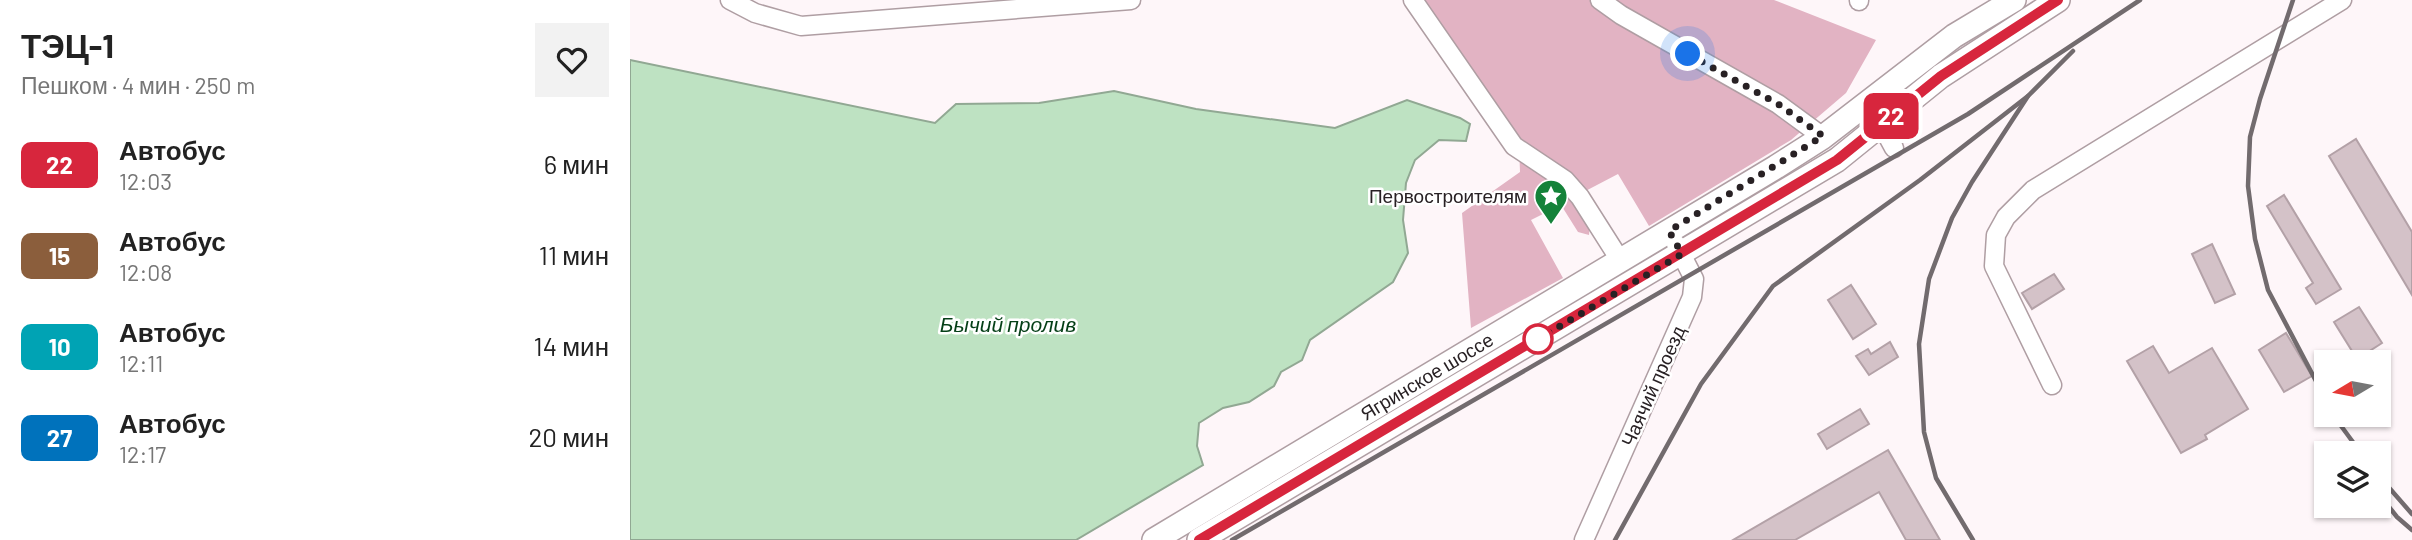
<!DOCTYPE html>
<html lang="ru">
<head>
<meta charset="utf-8">
<style>
  body { margin:0; font-family:Barlow,sans-serif; background:#f2f2f2; color:#222; height:100vh; display:flex; flex-direction:column; font-size:26px; white-space:nowrap }
  * { box-sizing:border-box; margin:0 }
  p { font-size:23px; color:#767676 }
  .icon { flex:none; width:38px; height:38px; fill:none; stroke:currentColor; stroke-width:2; stroke-linecap:round; stroke-linejoin:round }
  .map { position:relative; flex:1; overflow:hidden }
  .details { display:flex; flex-direction:column; background:#fff; width:630px }
  .details>* { flex:none }
  .badge { padding:0 14px; border-radius:10px; font-size:24px; line-height:46px }
  .needle { width:46px; rotate:260deg }
  .fabs { position:absolute; left:1684px; top:350px; display:grid; gap:14px }
  .fabs a { display:grid; place-items:center; width:77px; height:77px; border-radius:0px; background:#fff; box-shadow:0 2px 5px #0004; font-size:35px }
  .you { position:absolute; width:35px; height:35px; margin:-18px; border:5px solid #fff; border-radius:50%; background:#1a73e8; box-shadow:0 0 0 10px #1a73e833 }
  .map>.badge { position:absolute; translate:-50% -50%; box-shadow:0 0 0 4px #fff }
  .round { display:grid; place-items:center; flex:none; width:74px; height:74px; border-radius:0px; background:#f2f2f2 }
  .headline { display:flex; align-items:center; justify-content:space-between; height:119px; padding:0 21px }
  h1 { font-size:33px; font-weight:700; line-height:52px }
  ul { padding:0; list-style:none }
  li { display:flex; align-items:center; gap:21px; height:91px; padding:0 21px }
  li div { flex:1 }
  li b { display:block; font-size:26px }
  li em { font-style:normal }
  li .badge { min-width:77px; font-weight:700; text-align:center }
  main { display:flex; flex:1; min-height:0 }
  .map>svg:first-child { display:block }
</style>
</head>
<body>
<main>
<section class="details">
<div class="headline"><div><h1>ТЭЦ-1</h1><p>Пешком · 4 мин · 250 m</p></div><a class="round"><svg class="icon" aria-label="heart" viewBox="0 0 24 24"><path d="M12 20l-8-8c-3-5 5-10 8-4 3-6 11-1 8 4z"/></svg></a></div>
<ul>
<li><span class="badge" style="background:#d7263d;color:#fff">22</span><div><b>Автобус</b><p>12:03</p></div><em>6 мин</em></li>
<li><span class="badge" style="background:#8b5e3c;color:#fff">15</span><div><b>Автобус</b><p>12:08</p></div><em>11 мин</em></li>
<li><span class="badge" style="background:#00a3b4;color:#fff">10</span><div><b>Автобус</b><p>12:11</p></div><em>14 мин</em></li>
<li><span class="badge" style="background:#0072bc;color:#fff">27</span><div><b>Автобус</b><p>12:17</p></div><em>20 мин</em></li>
</ul>
</section>
<div class="map">
<svg width="1782" height="540" viewBox="0 0 1782 540">
  <rect width="100%" height="100%" fill="#fef6f9"/>
  <path fill="#e2b3c3" d="M789 0H1144L1246 40 1216 93 1161 140 1019 226 988 174 944 197 960 223 959 235 948 232 931 205 901 220 933 278 841 328 832 213 890 172 889 144Z"/>
  <path fill="#bee2c2" stroke="#91a893" stroke-width="2" d="M0 60 305 123 326 104 409 103 484 91 566 109 705 128 777 100 830 118 840 124 836 141 809 140 785 160 776 183 773 220 778 253 763 282 680 340 672 360 651 372 644 386 619 402 593 408 569 423 567 446 573 465 446 540H0Z"/>
  <g fill="#d4c2c8" stroke="#b3a1a7" stroke-width="2">
    <path d="M1726 139 1782 232V295L1699 156Z"/>
    <path d="M1654 195 1711 289 1686 304 1676 288 1683 283 1637 206Z"/>
    <path d="M1582 244 1605 294 1585 303 1562 254Z"/>
    <path d="M1424 274 1434 289 1402 309 1392 293Z"/>
    <path d="M1221 285 1246 324 1223 339 1198 300Z"/>
    <path d="M1729 307 1752 343 1727 359 1704 322Z"/>
    <path d="M1656 333 1682 376 1654 392 1629 350Z"/>
    <path d="M1260 342 1268 357 1239 375 1226 356 1238 349 1241 354Z"/>
    <path d="M1523 346 1539 373 1582 348 1618 409 1575 435 1577 439 1551 453 1497 361Z"/>
    <path d="M1230 409 1239 424 1197 449 1188 434Z"/>
    <path d="M1258 450 1310 540H1276L1249 492 1165 540H1103Z"/>
  </g>
  <g fill="none" stroke-linecap="round" stroke-linejoin="round">
    <defs>
      <g id="minor">
        <path d="M100 0 125 13 171 26 501 0"/>
        <path d="M783 0 884 146 935 180 950 197 990 260"/>
        <path d="M970 0 991 15 1148 104 1193 137"/>
        <path d="M1229 1V0"/>
        <path d="M1251 124 1264 148"/>
        <path d="M1422 385 1364 266 1366 235 1376 217 1403 190 1712 0"/>
        <path d="M954 540 1062 297 1064 279 1046 244"/>
      </g>
      <g id="major">
        <path id="s1" d="M524 540 1146 167 1193 137 1324 36 1384 0"/>
        <path d="M569 540 1207 160 1311 76 1428 0"/>
      </g>
    </defs>
    <use href="#minor" stroke="#af9ea3" stroke-width="21"/>
    <use href="#major" stroke="#af9ea3" stroke-width="26"/>
    <use href="#minor" stroke="#fff" stroke-width="18"/>
    <use href="#major" stroke="#fff" stroke-width="23"/>
    <g stroke="#726b6e" stroke-width="4.5">
      <path d="M1663 0 1630 99 1620 137 1618 186 1625 239 1638 290 1696 400"/>
      <path d="M1703 415 1731 453"/>
      <path d="M1748 475 1782 514"/>
      <path d="M1748 493 1767 517 1782 530"/>
      <path d="M602 540 1338 114 1510 0"/>
      <path d="M985 540 1071 384 1143 286 1290 180 1398 96"/>
      <path d="M1343 540 1306 478 1294 432 1289 344 1299 279 1322 218 1342 182 1398 96 1443 51"/>
    </g>
  </g>
  <g fill="none" stroke-linecap="round" stroke-linejoin="round">
    <defs>
      <path id="line" d="M569 540 1207 160 1311 76 1428 0"/>
    </defs>
    <use href="#line" stroke="#fff" stroke-width="16"/>
    <use href="#line" stroke="#d7263d" stroke-width="10"/>
    <path stroke="#282124" stroke-width="7" stroke-dasharray="0 12.6" d="M908 339 1052 254 1039 231 1193 136 1148 104 1058 54"/>
  </g>
  <defs>
    <symbol id="sight-pin" viewBox="-11 -11 22 30"><path d="M0 17L-7.5 6A9.5 9.5 0 1 1 7.5 6Z" fill="#148239" stroke="#fff"/><path d="M0-6L1.8-2.2L6-1.7L2.9 1.2L3.7 5.4L0 3.3L-3.7 5.4L-2.9 1.2L-6-1.7L-1.8-2.2Z" fill="#fff"/></symbol>
  </defs>
  <g fill-rule="evenodd">
    <use href="#sight-pin" x="902" y="177" width="38" height="52"/>
  </g>
  <circle fill="#fff" stroke="#d7263d" stroke-width="3.5" cx="908" cy="339" r="14"/>
  <g text-anchor="middle" stroke-width="5" stroke-linejoin="round" paint-order="stroke">
    <g font-size="19" fill="#282124" stroke="#fff" text-anchor="end">
      <text x="897" y="203">Первостроителям</text>
    </g>
    <g font-size="19" fill="#282124" stroke="#fff">
      <text dy="7" stroke="none"><textPath href="#s1" startOffset="318">Ягринское шоссе</textPath></text>
      <text transform="translate(1023 386) rotate(-66)" y="7">Чаячий проезд</text>
    </g>
    <g font-size="21" font-style="italic" fill="#053f17" stroke="#fff">
      <text x="378" y="332">Бычий пролив</text>
    </g>
  </g>
</svg>
<div class="fabs">
<a><svg class="needle" viewBox="-14 -14 28 28"><path d="M0-13l5 13h-10z" fill="#e53935"/><path d="M0 13l5-13h-10z" fill="#767676"/></svg></a>
<a><svg class="icon" aria-label="layers" viewBox="0 0 24 24"><path d="M12 4l9 5-9 5-9-5zM3 14l9 5 9-5"/></svg></a>
</div>
<div class="you" style="left:1058px;top:54px"></div>
<b class="badge" style="left:1261px;top:116px;background:#d7263d;color:#fff">22</b>
</div>
</main>
</body>
</html>
